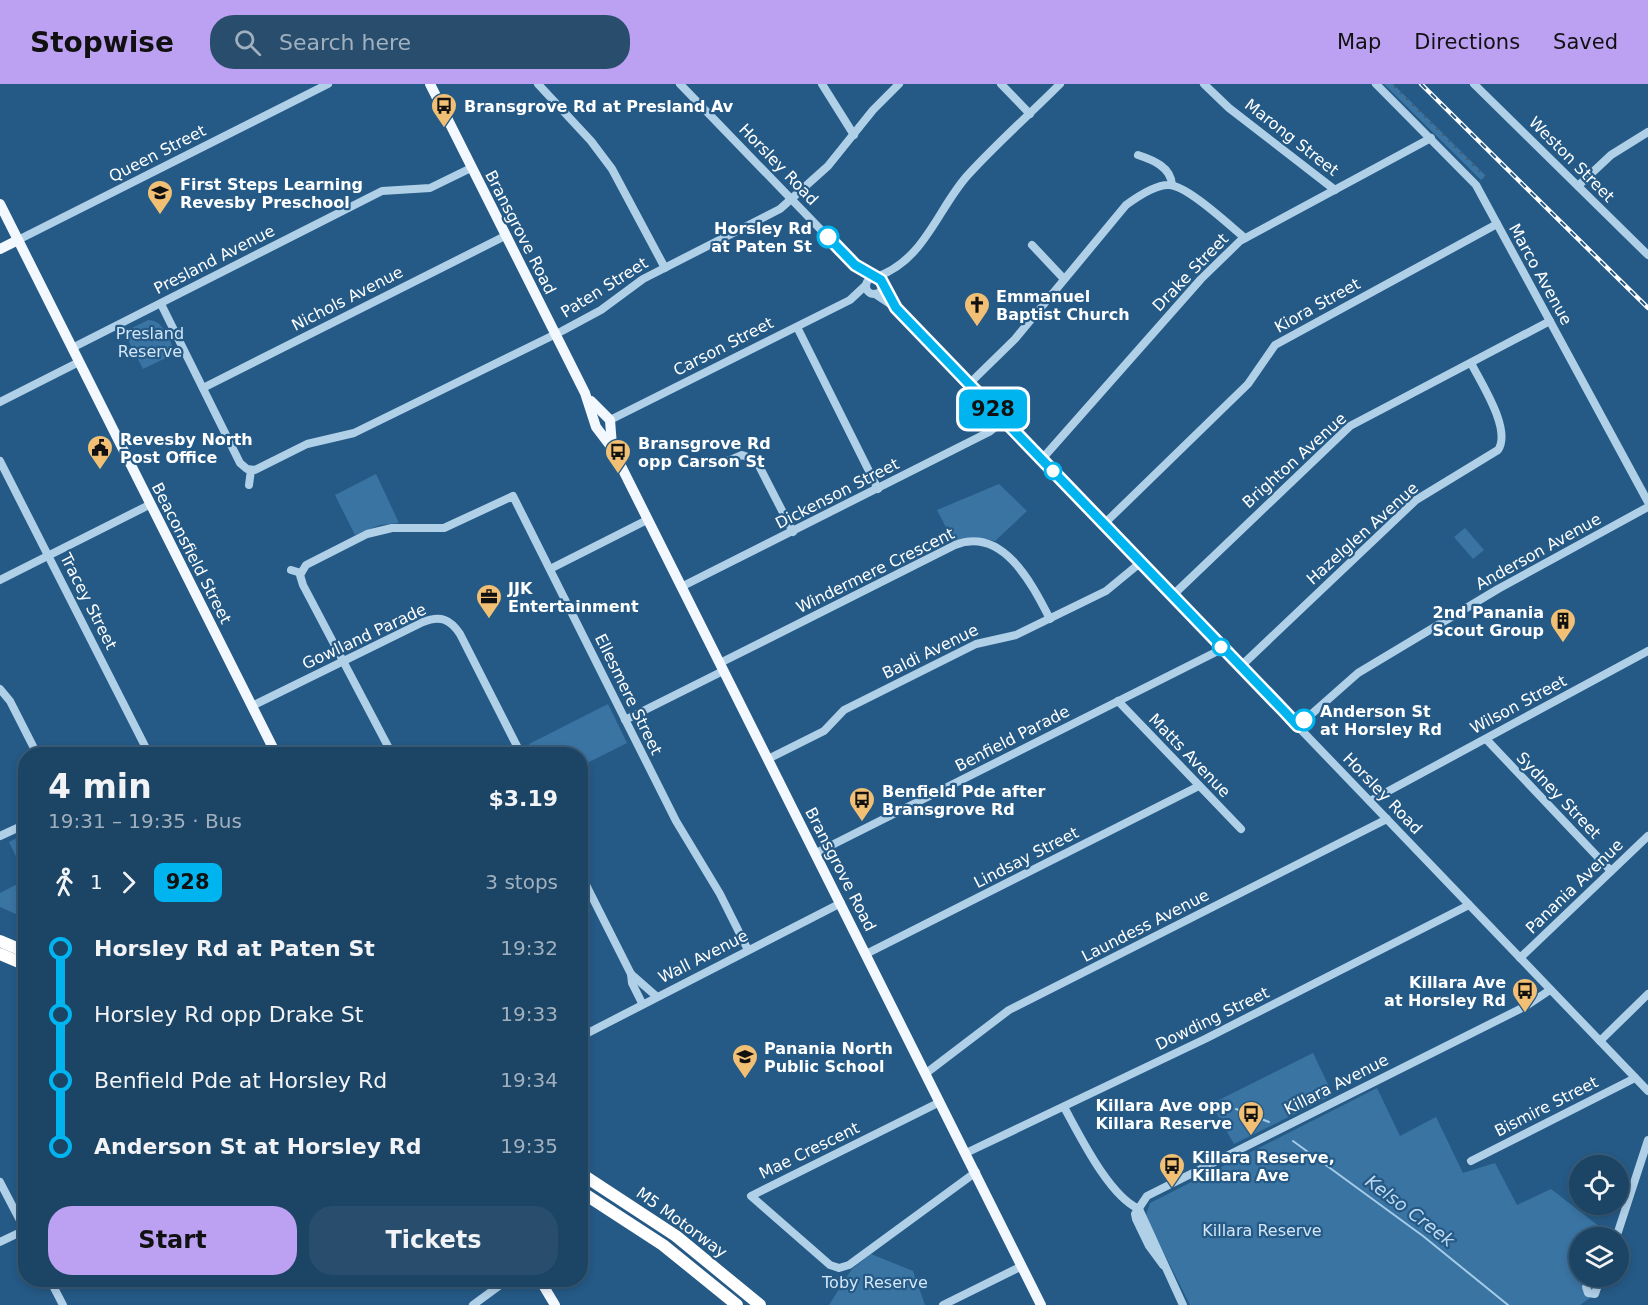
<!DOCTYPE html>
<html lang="en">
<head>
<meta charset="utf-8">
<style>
  body { margin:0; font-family:"DejaVu Sans",sans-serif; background:#294e6d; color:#f1f3f6; height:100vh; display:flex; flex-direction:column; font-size:22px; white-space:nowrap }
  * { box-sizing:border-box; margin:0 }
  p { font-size:20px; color:#a0b0bf }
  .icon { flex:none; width:33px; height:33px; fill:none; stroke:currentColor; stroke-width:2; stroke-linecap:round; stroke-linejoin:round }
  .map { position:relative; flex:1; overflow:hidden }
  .panel { position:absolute; left:18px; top:663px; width:570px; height:540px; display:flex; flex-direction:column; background:#1c4464; border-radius:24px; box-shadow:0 3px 9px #0003,0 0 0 2px #3a5c78 }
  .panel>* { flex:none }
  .badge { padding:0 12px; border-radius:9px; font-size:21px; line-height:39px }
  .buttons { position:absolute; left:1569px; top:1071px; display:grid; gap:12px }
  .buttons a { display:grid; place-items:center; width:60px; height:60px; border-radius:50%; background:#1c4464; box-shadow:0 3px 9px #0003,0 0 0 2px #3a5c78; font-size:30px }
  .map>.badge { position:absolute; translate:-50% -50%; box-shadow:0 0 0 3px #fff }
  .legs { display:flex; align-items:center; gap:9px; height:66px; padding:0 30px; font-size:20px }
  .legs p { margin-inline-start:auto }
  .head { display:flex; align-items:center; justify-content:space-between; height:102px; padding:0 30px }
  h1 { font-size:33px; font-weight:600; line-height:45px }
  .cta { display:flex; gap:12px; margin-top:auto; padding:12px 30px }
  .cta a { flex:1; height:69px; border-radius:24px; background:#bca0f2; color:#111; font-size:24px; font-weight:600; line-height:69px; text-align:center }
  .cta a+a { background:#294e6d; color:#f1f3f6 }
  ul { padding:0 30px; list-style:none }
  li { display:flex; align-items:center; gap:21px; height:66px; font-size:22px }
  li i { display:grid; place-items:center; width:9px; height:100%; margin:0 8px; background:currentColor }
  li i::after { content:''; width:15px; height:15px; margin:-8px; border:4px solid; border-radius:50%; background:#1c4464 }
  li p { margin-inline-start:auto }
  li:first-child i { background:linear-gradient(#0000 50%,currentColor 0) }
  li:last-child i { background:linear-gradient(currentColor 50%,#0000 0) }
  header { display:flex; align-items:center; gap:36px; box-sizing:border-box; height:84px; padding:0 30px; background:#bca0f2; color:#111 }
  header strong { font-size:28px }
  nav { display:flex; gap:33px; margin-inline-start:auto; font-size:21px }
  .search { width:420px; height:54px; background:#294e6d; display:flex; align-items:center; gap:15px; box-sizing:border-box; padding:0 21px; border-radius:24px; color:#a0b0bf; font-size:22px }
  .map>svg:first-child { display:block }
</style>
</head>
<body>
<header>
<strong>Stopwise</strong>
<div class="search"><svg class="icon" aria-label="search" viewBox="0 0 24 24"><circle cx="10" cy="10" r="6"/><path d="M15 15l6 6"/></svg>Search here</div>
<nav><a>Map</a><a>Directions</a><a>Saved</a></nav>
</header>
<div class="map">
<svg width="1648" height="1221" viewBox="0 0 1648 1221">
  <defs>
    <pattern id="grass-dots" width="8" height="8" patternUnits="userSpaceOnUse" patternTransform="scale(1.5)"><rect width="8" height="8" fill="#3a74a3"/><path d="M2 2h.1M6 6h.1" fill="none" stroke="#445e73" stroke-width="1.8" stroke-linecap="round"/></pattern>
  </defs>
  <rect width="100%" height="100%" fill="#255a86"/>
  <path fill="url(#grass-dots)" d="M1384 0H1393L1486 92 1481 96Z"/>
  <g fill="#3a74a3">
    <path d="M148 236C164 236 169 256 176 269L143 285 124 248Z"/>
    <path d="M376 390 399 439 380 441 355 451 335 411Z"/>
    <path d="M999 400 1027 427 995 457 973 453 953 457 937 426Z"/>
    <path d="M1465 444 1484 466 1473 475 1454 453Z"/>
    <path d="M608 620 627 659 581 682 580 670H534L529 660Z"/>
    <path d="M25 750 26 752 25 791 9 758Z"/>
    <path d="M25 796V834L0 823V809Z"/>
    <path d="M1313 969 1333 1011 1234 1060 1211 1020Z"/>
    <path d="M1377 1004 1400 1052 1436 1033 1463 1089 1495 1079 1517 1121 1551 1105 1613 1153 1580 1154V1192L1598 1193 1590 1214 1580 1221H1190L1149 1139 1146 1131 1150 1119Z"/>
    <path d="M871 1170 913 1187 925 1221H829L852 1185Z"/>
  </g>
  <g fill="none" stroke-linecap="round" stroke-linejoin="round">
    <g stroke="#a4cce9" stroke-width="2">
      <path d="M1236 1025 1269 1038"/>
      <path d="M1293 1057 1423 1152 1508 1221"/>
    </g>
    <g stroke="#b0d0e8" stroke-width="8">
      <path d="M538 0 591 57 612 85 665 184"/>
      <path d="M680 0 855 181 874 193"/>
      <path d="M822 0 854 51"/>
      <path d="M1001 0 1030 30"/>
      <path d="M1204 0 1229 24 1335 106"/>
      <path d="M1376 0 1476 101 1648 418"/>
      <path d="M1474 0 1648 171"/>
      <path d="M1138 71C1153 76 1171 83 1172 101"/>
      <path d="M1578 102 1611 71 1648 48"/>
      <path d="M18 156 328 0"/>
      <path d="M1032 161 1064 195"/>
      <path d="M876 193C924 177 937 126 967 92 996 60 1029 31 1060 0"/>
      <circle cx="874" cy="202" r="8"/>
      <path d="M875 210 896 224 969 300 1648 1007"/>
      <path d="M161 220 240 379 247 385 255 386 307 360 354 349 562 247 601 226 643 195 780 125 828 82 873 26 899 0"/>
      <path d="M797 243 878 405"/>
      <path d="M72 264 382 107 430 104 471 84"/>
      <path d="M969 300 1015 255 1126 121C1137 113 1155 101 1168 101 1186 100 1230 142 1245 154"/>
      <path d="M203 304 505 152"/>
      <path d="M0 318 79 278"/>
      <path d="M610 336 850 216 866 201"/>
      <path d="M1042 375 1201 195 1240 157 1431 54"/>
      <path d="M0 377 149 670"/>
      <path d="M723 379 742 371 756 376 793 448"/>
      <path d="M249 401 251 386"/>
      <path d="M1104 440 1248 300 1275 261 1497 140"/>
      <path d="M550 485 647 436"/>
      <path d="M291 486 301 489"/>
      <path d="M0 496 151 420"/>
      <path d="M681 503 989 348 1003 337"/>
      <path d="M1172 512 1350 342 1550 237"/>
      <path d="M720 579 955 461C1003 442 1032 500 1050 535"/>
      <path d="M1240 583 1416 416 1498 366C1512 346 1481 299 1471 279"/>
      <path d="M0 605 10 617 37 670"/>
      <path d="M1118 617 1241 745"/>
      <path d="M252 622 423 538C440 531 450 535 460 550L521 670"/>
      <path d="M625 636 723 587"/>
      <path d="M1298 642 1358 589 1498 505 1648 423"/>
      <path d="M1486 655 1611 787"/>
      <path d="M392 670 303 501 300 491 306 481 367 450 392 444H444L513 412 676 737 720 810 748 866"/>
      <path d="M768 675 824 647 844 626 976 560 1016 551 1106 507 1140 479"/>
      <path d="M1370 717 1648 567"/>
      <path d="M0 752 26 740"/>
      <path d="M816 769 1222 565"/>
      <path d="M580 789 631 890 656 912"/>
      <path d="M866 870 1199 702"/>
      <path d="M1520 874 1648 752"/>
      <path d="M631 890 632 899 642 919"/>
      <path d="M580 953 841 819"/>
      <path d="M1600 957 1648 910"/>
      <path d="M925 990 1009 926 1387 735"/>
      <path d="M940 1018 751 1112 830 1181 839 1184 849 1181 976 1088"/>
      <path d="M1064 1023C1080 1052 1109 1112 1139 1125L1183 1221"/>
      <path d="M966 1069 1205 955 1469 821"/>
      <path d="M1471 1077 1635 994"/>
      <path d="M0 1098 26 1148"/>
      <path d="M1616 1154 1648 1056"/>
      <path d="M0 1158 25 1146"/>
      <path d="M1163 1181 1149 1162 1136 1135 1135 1130 1147 1112 1526 922 1550 906"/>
      <path d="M50 1196 63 1221"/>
      <path d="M1591 1198 1598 1201 1595 1210 1588 1209 1586 1203Z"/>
      <path d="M1598 1201 1602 1192"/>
      <path d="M473 1221 507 1196"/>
      <path d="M943 1221 1022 1182"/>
    </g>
    <g stroke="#f3f8fe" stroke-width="10">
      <path d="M430 0 585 309 596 343 612 364 1041 1221"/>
      <path d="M0 120 276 670"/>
      <path d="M0 165 18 156"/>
      <path d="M591 317 610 336 612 362"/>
      <path d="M540 1196 555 1221"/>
    </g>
    <g stroke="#fff" stroke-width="12">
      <path d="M0 857 26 868"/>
      <path d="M0 870 26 881"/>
      <path d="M580 1089 676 1152 760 1221"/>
      <path d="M580 1107 663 1161 737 1221"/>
    </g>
    <defs>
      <path id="rail" d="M1421 0 1648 224"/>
    </defs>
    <use href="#rail" stroke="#fff" stroke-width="4.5"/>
    <use href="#rail" stroke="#255a86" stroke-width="2" stroke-dasharray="7" stroke-linecap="butt"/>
  </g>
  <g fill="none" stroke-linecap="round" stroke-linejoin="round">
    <defs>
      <path id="line-1" d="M828 153 855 181 881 196 896 224 1284 627 1298 642 1304 636"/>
    </defs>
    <use href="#line-1" stroke="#fff" stroke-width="14"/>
    <use href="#line-1" stroke="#00b5ef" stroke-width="9"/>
  </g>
  <defs>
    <symbol id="bus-pin" viewBox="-11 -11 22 30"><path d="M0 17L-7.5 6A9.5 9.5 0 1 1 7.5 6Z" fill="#f2c074" stroke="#255a86"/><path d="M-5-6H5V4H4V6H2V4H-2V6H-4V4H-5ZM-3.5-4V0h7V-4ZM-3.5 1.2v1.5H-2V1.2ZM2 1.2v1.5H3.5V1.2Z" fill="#111"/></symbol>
    <symbol id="school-pin" viewBox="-11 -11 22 30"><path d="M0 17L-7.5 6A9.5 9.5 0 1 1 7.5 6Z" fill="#f2c074" stroke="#255a86"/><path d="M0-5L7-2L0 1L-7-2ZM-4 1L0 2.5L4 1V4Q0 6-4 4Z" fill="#111"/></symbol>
    <symbol id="church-pin" viewBox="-11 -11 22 30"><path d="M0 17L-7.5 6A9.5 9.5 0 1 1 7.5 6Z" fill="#f2c074" stroke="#255a86"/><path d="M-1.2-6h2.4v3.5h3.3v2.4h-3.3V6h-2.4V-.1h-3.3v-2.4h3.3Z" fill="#111"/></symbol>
    <symbol id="civic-pin" viewBox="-11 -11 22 30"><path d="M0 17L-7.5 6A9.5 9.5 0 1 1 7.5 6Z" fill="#f2c074" stroke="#255a86"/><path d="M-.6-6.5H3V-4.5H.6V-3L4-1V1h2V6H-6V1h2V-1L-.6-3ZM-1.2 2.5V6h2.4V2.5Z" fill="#111"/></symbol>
    <symbol id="office-pin" viewBox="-11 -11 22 30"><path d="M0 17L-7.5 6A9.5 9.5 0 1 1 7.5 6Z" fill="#f2c074" stroke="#255a86"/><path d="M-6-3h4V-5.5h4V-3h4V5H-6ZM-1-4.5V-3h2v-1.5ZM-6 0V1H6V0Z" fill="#111"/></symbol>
    <symbol id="building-pin" viewBox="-11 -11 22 30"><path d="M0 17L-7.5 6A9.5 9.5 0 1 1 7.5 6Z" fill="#f2c074" stroke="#255a86"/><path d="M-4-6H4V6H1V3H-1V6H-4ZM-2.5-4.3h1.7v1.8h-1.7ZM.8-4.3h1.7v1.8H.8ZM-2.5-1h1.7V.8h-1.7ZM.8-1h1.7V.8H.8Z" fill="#111"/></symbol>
  </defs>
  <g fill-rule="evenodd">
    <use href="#bus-pin" x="429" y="7" width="30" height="40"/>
    <use href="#school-pin" x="145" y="94" width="30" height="40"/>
    <use href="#church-pin" x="962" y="206" width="30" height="40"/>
    <use href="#civic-pin" x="85" y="349" width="30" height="40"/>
    <use href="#bus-pin" x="603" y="353" width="30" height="40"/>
    <use href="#office-pin" x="474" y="498" width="30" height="40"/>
    <use href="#building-pin" x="1548" y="522" width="30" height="40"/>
    <use href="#bus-pin" x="847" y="701" width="30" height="40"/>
    <use href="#bus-pin" x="1510" y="892" width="30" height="40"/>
    <use href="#school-pin" x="730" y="958" width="30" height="40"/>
    <use href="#bus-pin" x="1236" y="1015" width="30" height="40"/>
    <use href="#bus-pin" x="1157" y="1067" width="30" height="40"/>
  </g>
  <g fill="#fff" stroke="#00b5ef" stroke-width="3">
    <circle cx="828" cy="153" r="10"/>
    <circle cx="1053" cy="387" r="8"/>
    <circle cx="1221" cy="563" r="8"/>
    <circle cx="1304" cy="636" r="10"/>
  </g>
  <g text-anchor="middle" stroke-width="4.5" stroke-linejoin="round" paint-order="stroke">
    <g font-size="16" font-weight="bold" fill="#fff" stroke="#255a86" text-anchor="start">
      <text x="464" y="28">Bransgrove Rd at Presland Av</text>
      <text x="180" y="106">First Steps Learning<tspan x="180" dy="18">Revesby Preschool</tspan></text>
      <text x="996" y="218">Emmanuel<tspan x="996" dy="18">Baptist Church</tspan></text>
      <text x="120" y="361">Revesby North<tspan x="120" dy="18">Post Office</tspan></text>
      <text x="638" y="365">Bransgrove Rd<tspan x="638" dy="18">opp Carson St</tspan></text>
      <text x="508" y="510">JJK<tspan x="508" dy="18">Entertainment</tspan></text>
      <text x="1544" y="534" text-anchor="end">2nd Panania<tspan x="1544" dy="18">Scout Group</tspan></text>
      <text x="882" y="713">Benfield Pde after<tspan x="882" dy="18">Bransgrove Rd</tspan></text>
      <text x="1506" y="904" text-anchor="end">Killara Ave<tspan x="1506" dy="18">at Horsley Rd</tspan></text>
      <text x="764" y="970">Panania North<tspan x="764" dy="18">Public School</tspan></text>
      <text x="1232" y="1027" text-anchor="end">Killara Ave opp<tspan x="1232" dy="18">Killara Reserve</tspan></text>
      <text x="1192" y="1079">Killara Reserve,<tspan x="1192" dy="18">Killara Ave</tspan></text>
    </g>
    <g font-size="16" fill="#fff" stroke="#255a86">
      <text transform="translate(1292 53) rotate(38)" y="6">Marong Street</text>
      <text transform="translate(157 69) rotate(-27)" y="6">Queen Street</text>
      <text transform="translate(1572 75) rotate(45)" y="6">Weston Street</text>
      <text transform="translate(779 80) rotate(46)" y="6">Horsley Road</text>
      <text transform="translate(521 148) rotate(63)" y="6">Bransgrove Road</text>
      <text transform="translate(214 175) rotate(-27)" y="6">Presland Avenue</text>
      <text transform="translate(1190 188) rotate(-46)" y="6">Drake Street</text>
      <text transform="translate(1541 190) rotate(61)" y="6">Marco Avenue</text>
      <text transform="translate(604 203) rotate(-32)" y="6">Paten Street</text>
      <text transform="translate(347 214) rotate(-27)" y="6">Nichols Avenue</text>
      <text transform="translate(1317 221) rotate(-29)" y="6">Kiora Street</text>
      <text transform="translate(723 262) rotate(-27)" y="6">Carson Street</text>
      <text transform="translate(1294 376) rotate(-42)" y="6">Brighton Avenue</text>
      <text transform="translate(837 409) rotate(-27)" y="6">Dickenson Street</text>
      <text transform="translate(1362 449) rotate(-42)" y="6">Hazelglen Avenue</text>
      <text transform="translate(1538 467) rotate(-29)" y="6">Anderson Avenue</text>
      <text transform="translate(192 469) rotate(63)" y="6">Beaconsfield Street</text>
      <text transform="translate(875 486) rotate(-26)" y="6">Windermere Crescent</text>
      <text transform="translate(89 517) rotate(63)" y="6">Tracey Street</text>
      <text transform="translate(364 552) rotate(-25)" y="6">Gowlland Parade</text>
      <text transform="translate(930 567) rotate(-26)" y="6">Baldi Avenue</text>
      <text transform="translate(629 610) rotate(64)" y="6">Ellesmere Street</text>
      <text transform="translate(1518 620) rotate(-28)" y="6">Wilson Street</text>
      <text transform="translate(1012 654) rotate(-27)" y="6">Benfield Parade</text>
      <text transform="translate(1190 671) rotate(46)" y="6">Matts Avenue</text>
      <text transform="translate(1383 709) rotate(46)" y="6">Horsley Road</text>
      <text transform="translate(1559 711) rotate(46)" y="6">Sydney Street</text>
      <text transform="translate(1026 773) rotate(-27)" y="6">Lindsay Street</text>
      <text transform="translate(841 785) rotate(63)" y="6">Bransgrove Road</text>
      <text transform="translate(1574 802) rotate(-44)" y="6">Panania Avenue</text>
      <text transform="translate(1145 841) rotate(-27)" y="6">Laundess Avenue</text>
      <text transform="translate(703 872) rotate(-27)" y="6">Wall Avenue</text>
      <text transform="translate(1212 934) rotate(-26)" y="6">Dowding Street</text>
      <text transform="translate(1336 1000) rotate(-27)" y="6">Killara Avenue</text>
      <text transform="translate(1546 1022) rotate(-27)" y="6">Bismire Street</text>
      <text transform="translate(809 1066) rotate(-26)" y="6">Mae Crescent</text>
      <text transform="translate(682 1138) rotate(36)" y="6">M5 Motorway</text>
    </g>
    <g font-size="16" font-weight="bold" fill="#fff" stroke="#255a86" text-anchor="end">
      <text x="812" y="150">Horsley Rd<tspan x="812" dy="18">at Paten St</tspan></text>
      <text x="1320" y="633" text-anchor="start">Anderson St<tspan x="1320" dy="18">at Horsley Rd</tspan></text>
    </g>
    <g font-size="16" fill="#d4e7f7" stroke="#255a86">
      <text x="150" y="255">Presland<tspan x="150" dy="18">Reserve</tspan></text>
      <text x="1262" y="1152">Killara Reserve</text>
      <text x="875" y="1204">Toby Reserve</text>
    </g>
    <g font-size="18" font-style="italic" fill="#bcd9f0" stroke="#255a86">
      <text transform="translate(1410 1127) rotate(37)" y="6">Kelso Creek</text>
    </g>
  </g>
</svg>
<div class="buttons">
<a><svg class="icon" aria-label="locate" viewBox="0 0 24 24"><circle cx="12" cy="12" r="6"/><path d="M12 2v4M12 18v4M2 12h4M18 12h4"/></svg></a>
<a><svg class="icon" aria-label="layers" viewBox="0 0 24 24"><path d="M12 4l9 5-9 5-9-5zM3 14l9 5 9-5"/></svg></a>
</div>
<b class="badge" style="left:993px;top:325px;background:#00b5ef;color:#111">928</b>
<section class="panel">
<div class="head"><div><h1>4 min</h1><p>19:31 – 19:35 · Bus</p></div><b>$3.19</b></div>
<div class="legs"><svg class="icon" aria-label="walk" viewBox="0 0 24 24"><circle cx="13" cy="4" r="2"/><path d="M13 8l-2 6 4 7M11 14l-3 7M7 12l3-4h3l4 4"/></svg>1<svg class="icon" aria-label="forward" viewBox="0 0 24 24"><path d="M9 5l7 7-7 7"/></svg><b class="badge" style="background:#00b5ef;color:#111">928</b><p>3 stops</p></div>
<ul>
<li><i style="color:#00b5ef"></i><b>Horsley Rd at Paten St</b><p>19:32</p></li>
<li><i style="color:#00b5ef"></i><span>Horsley Rd opp Drake St</span><p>19:33</p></li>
<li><i style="color:#00b5ef"></i><span>Benfield Pde at Horsley Rd</span><p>19:34</p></li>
<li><i style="color:#00b5ef"></i><b>Anderson St at Horsley Rd</b><p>19:35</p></li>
</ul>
<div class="cta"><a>Start</a><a>Tickets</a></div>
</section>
</div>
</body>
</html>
